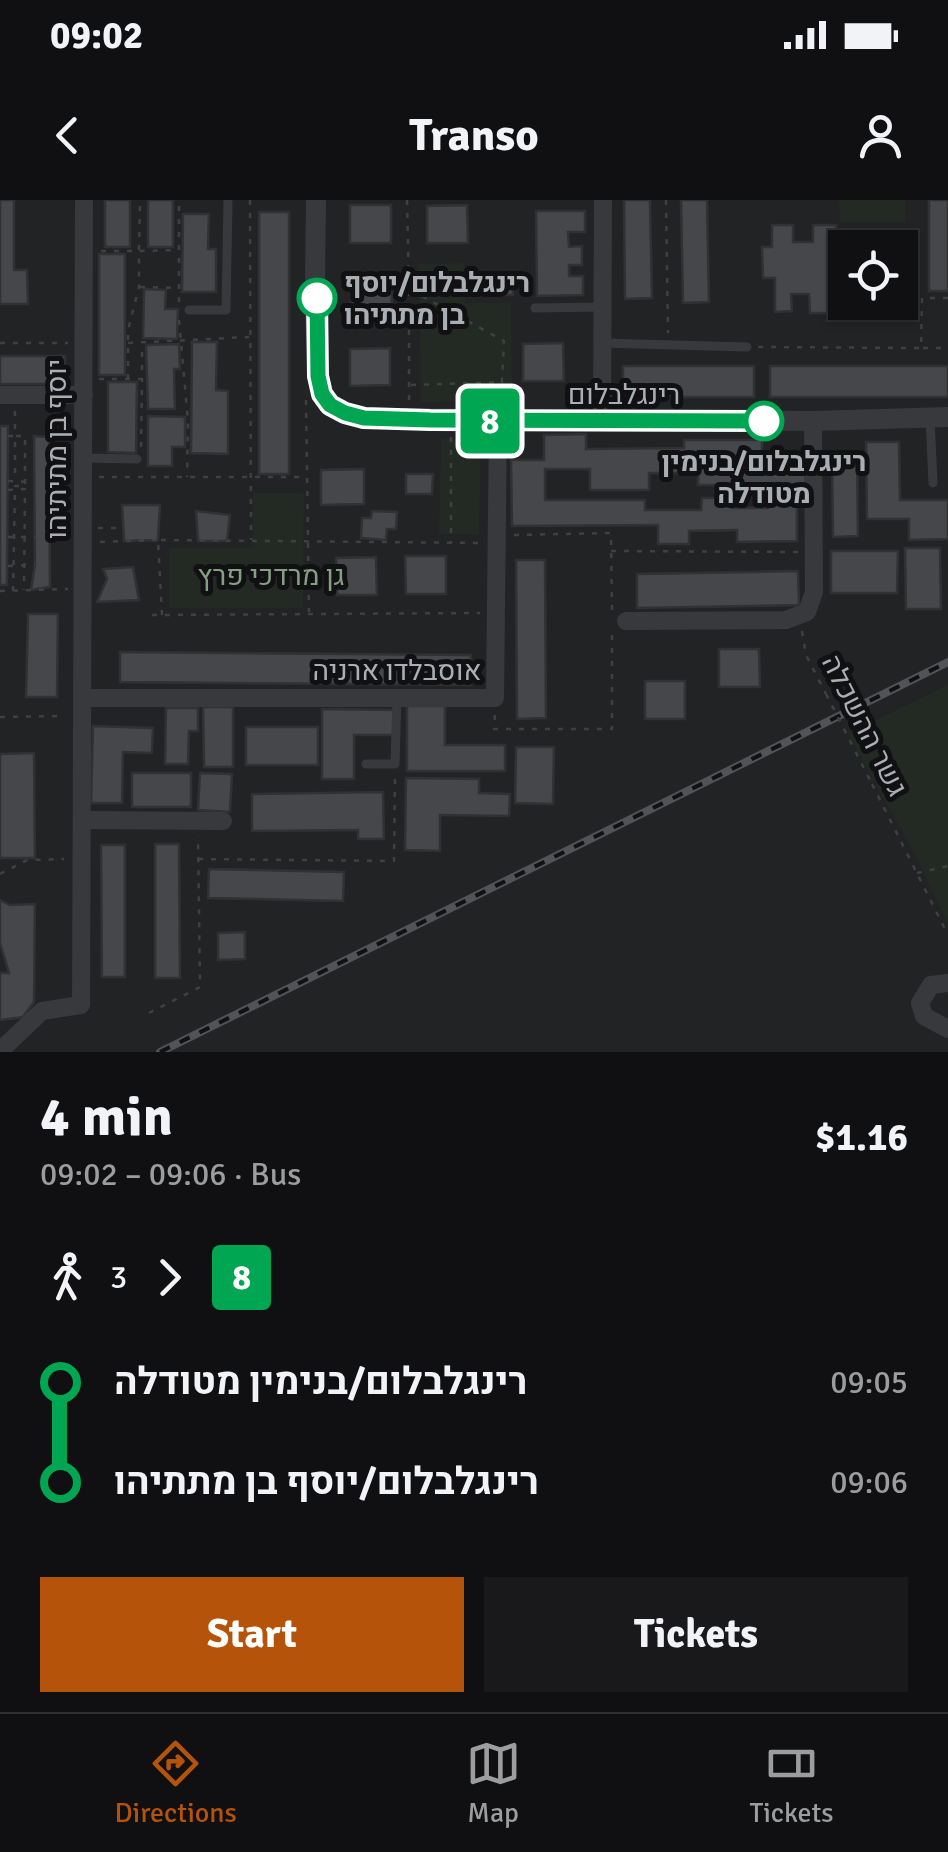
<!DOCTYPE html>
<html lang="en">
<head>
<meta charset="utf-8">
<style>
  body { margin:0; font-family:Signika,Heebo,sans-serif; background:#19191b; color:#f1f3f6; height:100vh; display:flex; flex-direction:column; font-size:38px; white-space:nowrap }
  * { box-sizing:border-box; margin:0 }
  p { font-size:32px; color:#9c9d9f }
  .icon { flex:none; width:55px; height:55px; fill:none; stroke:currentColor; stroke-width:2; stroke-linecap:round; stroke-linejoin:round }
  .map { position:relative; height:852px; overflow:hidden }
  .side { display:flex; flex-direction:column; background:#101012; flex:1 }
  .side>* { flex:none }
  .badge { padding:0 20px; border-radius:8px; font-size:35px; line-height:65px }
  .fabs { position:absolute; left:828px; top:30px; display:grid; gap:20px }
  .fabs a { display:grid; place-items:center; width:90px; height:90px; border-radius:0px; background:#101012; box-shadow:0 2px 8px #0004,0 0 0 2px #303032; font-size:50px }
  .map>.badge { position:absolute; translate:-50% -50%; box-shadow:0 0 0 5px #fff }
  .legs { display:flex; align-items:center; gap:15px; height:110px; padding:0 40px; font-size:32px }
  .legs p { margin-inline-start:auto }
  .overview { display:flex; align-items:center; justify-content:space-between; height:170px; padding:0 40px }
  h1 { font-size:55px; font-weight:700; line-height:75px }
  .button { display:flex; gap:20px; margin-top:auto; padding:20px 40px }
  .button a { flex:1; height:115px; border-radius:0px; background:#b45309; color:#fff; font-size:40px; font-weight:700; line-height:115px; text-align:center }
  .button a+a { background:#19191b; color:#f1f3f6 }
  ul { padding:0 40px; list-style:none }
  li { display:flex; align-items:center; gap:35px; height:100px; font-size:38px }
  li i { display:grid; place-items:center; width:15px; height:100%; margin:0 12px; background:currentColor }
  li i::after { content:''; width:25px; height:25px; margin:-12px; border:8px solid; border-radius:50%; background:#101012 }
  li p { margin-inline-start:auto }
  li:first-child i { background:linear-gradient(#0000 50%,currentColor 0) }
  li:last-child i { background:linear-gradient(currentColor 50%,#0000 0) }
  .status { display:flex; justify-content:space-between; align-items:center; height:70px; padding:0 50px; background:#101012; direction:ltr }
  .status svg { height:28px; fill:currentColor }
  header { display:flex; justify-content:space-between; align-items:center; height:130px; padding:0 40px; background:#101012; font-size:45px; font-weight:700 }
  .tabs { display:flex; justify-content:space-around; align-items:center; height:140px; border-top:2px solid #303032; background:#101012; font-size:28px; color:#9c9d9f }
  .tabs a { display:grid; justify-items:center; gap:5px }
  .tabs .current { color:#b45309 }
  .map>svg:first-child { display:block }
</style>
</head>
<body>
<div class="status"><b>09:02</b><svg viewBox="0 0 49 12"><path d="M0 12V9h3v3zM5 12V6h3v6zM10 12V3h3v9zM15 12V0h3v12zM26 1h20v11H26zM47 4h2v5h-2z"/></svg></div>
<header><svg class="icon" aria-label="back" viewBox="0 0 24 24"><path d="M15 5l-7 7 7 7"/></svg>Transo<svg class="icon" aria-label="person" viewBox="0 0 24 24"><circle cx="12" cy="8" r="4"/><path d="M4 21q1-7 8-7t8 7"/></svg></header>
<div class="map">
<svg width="948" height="852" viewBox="0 0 948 852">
  <rect width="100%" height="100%" fill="#161618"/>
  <path fill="#222325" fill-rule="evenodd" d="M0 0H948V852H0ZM845 48H900V102H845Z"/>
  <g fill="#232a23">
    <path d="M839 0H905V22H840Z"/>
    <path d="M464 63 465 103 511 102 512 200 421 202 419 64Z"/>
    <path d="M441 239H481L479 335 439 334Z"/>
    <path d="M253 293H304L303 408H169V348H252Z"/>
    <path d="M948 485V724L910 645 848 534Z"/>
  </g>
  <g fill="#46474a" stroke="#313134" stroke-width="2.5" fill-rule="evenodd">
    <path d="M0 0H14V70H27L28 104H0Z"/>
    <rect x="105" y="0" width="25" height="47"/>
    <rect x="148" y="0" width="25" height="47"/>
    <path d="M624 0H650L652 98 625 99Z"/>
    <path d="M681 0H707L709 102 683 103Z"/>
    <rect x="929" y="0" width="19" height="91"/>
    <rect x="350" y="5" width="41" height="38"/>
    <path d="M467 5 468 43H427V6Z"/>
    <path d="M536 11H585V32H568L569 47 582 46V65H569V76H583V95L537 96Z"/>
    <rect x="259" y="12" width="30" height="262"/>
    <path d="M183 14H209L208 49H216V92H182Z"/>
    <path d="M772 25H793V42H813V25H836L837 41H875V48H845V78L835 79 836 113H810L809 94H791L792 111 775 112V78H763L762 47H772Z"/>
    <rect x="99" y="54" width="26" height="121"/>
    <rect x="480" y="73" width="33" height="22"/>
    <path d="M351 76H391L392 114H351Z"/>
    <path d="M144 89 166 90 165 109H178L177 139 143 138Z"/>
    <path d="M192 142H217L216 190 228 191V254L191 253Z"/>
    <path d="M563 143 564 181H523V144Z"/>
    <path d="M179 144 180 169H174L175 209H148L146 145Z"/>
    <path d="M390 148V185L350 186V149Z"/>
    <rect x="0" y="156" width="65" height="28"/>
    <rect x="623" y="166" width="131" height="31"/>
    <rect x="770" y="166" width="178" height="31"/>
    <path d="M108 182H137L136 253 108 252Z"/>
    <path d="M148 216 185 217V247H172V266H148Z"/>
    <path d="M0 226H8L7 385H0Z"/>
    <path d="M586 234V249L684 248V240H762V263L805 262 806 296H797V341L737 342V330L689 331V344H658V325L512 326 511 260H544V235ZM545 269H590V290H649V273H698V285H768V308H732V298H702L701 310H645V300H545Z"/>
    <path d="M34 236 49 237 50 387 31 390 35 365Z"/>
    <path d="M866 242H899L900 300H948V339L909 340V319H867Z"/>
    <path d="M857 254 858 336 833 337 832 255Z"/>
    <path d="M364 269V304L321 305V270Z"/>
    <path d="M406 274H433L432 294H406Z"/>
    <path d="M122 305H160L158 340 124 341Z"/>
    <path d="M196 311 230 315 227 341H198Z"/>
    <path d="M372 311 397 312 396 329H387L386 340 361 338 362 318H371Z"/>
    <path d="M905 348H940L941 409H906Z"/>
    <path d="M831 351H898L897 393H831Z"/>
    <path d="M405 356H446V394H406Z"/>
    <path d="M376 357 377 395H337L336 358Z"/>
    <path d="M516 360H545L546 518 517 519Z"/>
    <path d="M133 367 139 400 97 402 107 379 103 369Z"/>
    <path d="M798 371 799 405 637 408V374Z"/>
    <path d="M28 414H58L57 497H26Z"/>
    <path d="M719 449H759L760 487H719Z"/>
    <path d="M120 452 471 455V485L120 482Z"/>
    <rect x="645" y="481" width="40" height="38"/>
    <path d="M407 506H445V545H505V571H407Z"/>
    <path d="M203 507H233V567H204Z"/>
    <path d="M166 508H198V531H189L188 564H165Z"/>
    <path d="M322 509 394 510 393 535H354V579H322Z"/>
    <path d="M93 526 153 528 152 553 123 552 122 603H91Z"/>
    <rect x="246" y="527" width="72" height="38"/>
    <path d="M516 547H554L553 604 515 603Z"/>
    <path d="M34 553 35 658H0V554Z"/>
    <rect x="132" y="573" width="59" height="34"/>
    <path d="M200 573 232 574 230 612 198 610Z"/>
    <path d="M406 578 479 579V593L510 594 509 616 440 615V651L405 650Z"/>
    <path d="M383 592 384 639H358V630L252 631V594Z"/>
    <path d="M155 644H179L180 778H155Z"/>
    <path d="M101 645H125V777H102Z"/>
    <path d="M209 669 344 672 343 701 208 698Z"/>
    <path d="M0 700 10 705 35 704 34 802 23 817 0 820V773H9L0 743Z"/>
    <path d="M245 732V759L218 760V733Z"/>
  </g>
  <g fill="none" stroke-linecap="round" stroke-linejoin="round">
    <g stroke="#3e4043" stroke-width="2.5" stroke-dasharray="5 8" stroke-linecap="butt">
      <path d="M250 0 251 340"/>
      <path d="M407 0 409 89 504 141 501 200"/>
      <path d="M666 0 668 133"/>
      <path d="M101 51H139L140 0"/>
      <path d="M140 87 177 88"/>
      <path d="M409 91V203"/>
      <path d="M948 98H922L921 148H948"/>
      <path d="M179 102V0"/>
      <path d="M179 120 188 221 187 277"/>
      <path d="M0 143H68"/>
      <path d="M128 143 249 137"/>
      <path d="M758 147 921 148"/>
      <path d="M99 179H142V144"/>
      <path d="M128 179V130L139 87V51L177 50"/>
      <path d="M411 185 503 182"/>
      <path d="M306 200 309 412"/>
      <path d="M8 236H15V281"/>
      <path d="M451 237V343"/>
      <path d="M141 247 142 179"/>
      <path d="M99 277H306"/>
      <path d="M8 281 34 282"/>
      <path d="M49 282H67"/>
      <path d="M8 290 25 289 24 390"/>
      <path d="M98 328H122"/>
      <path d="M514 335 611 333 612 412"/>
      <path d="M8 337H35"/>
      <path d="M100 342 157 340"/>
      <path d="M611 351 798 352"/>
      <path d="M8 366 35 365"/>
      <path d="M0 391 68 389"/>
      <path d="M13 391 15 286H25V236H15V211"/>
      <path d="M152 415 480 413"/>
      <path d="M162 415 158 340 482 343"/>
      <path d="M802 431 806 455 826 494"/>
      <path d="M495 515 494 529H612V430"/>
      <path d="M0 517 63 516"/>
      <path d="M872 584 948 735"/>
      <path d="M198 659 394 661 395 575"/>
      <path d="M917 673 948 666"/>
      <path d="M0 674 27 660 64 659"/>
      <path d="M149 813 200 787 198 636"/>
    </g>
    <g stroke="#38393c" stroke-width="9">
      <path d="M535 108 602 107"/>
      <path d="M189 110H226L228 0"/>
      <path d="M602 143 747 147"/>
      <path d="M930 218 933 283"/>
      <path d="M84 258 137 259"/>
      <path d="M366 564H395L397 498"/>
    </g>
    <g stroke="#38393c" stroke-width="18">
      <path d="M0 195H84"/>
      <path d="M602 221 603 0"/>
      <path d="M626 421 786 420 807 412 814 392 813 221"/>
      <path d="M83 498H495L498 221"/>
      <path d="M82 620 223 621"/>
      <path d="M948 783 931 785 920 803 924 816 948 829"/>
      <path d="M0 851 42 811 81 805 84 0"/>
    </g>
    <path stroke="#38393c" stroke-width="20" d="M316 0C316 37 311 171 324 196 331 211 349 214 364 218L813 221 948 217"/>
    <defs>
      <path id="rail" d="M160 852 948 462"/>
    </defs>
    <use href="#rail" stroke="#515357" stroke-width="8"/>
    <use href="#rail" stroke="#111113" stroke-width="4" stroke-dasharray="11" stroke-linecap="butt"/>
    <path stroke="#3e4043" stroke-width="2.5" stroke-dasharray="5 8" stroke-linecap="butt" d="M826 494 872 584"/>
  </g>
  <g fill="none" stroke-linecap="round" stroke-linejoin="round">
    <defs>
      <path id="line-1" d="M317 98 318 176 322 194 330 205 345 213 364 218 430 220 764 221"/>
    </defs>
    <use href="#line-1" stroke="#fff" stroke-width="22"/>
    <use href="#line-1" stroke="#00a651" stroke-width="15"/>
  </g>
  <g fill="#fff" stroke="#00a651" stroke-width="5">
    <circle cx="317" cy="98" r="18"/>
    <circle cx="764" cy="221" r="18"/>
  </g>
  <g text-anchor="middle" stroke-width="10" stroke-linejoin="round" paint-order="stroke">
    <g font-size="28" font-weight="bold" fill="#aaafb6" stroke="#111113" text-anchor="start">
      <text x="344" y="92">רינגלבלום/יוסף<tspan x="344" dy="32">בן מתתיהו</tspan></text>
      <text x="764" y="271" text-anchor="middle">רינגלבלום/בנימין<tspan x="764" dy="32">מטודלה</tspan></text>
    </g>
    <g font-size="28" fill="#aaafb6" stroke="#111113">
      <text x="624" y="204">רינגלבלום</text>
      <text transform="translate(56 249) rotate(-90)" y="10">יוסף בן מתיתיהו</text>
      <text x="397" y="480">אוסבלדו ארניה</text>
      <text transform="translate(865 525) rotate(63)" y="10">גשר ההשכלה</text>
    </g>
    <g font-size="28" fill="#849f83" stroke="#111113">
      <text x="271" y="385">גן מרדכי פרץ</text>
    </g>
  </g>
</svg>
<div class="fabs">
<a><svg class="icon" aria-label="locate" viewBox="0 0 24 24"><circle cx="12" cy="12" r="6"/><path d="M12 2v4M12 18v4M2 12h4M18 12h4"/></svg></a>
</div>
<b class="badge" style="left:490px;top:221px;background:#00a651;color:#fff">8</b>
</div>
<section class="side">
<div class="overview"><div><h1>4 min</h1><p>09:02 – 09:06 · Bus</p></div><b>$1.16</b></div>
<div class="legs"><svg class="icon" aria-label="walk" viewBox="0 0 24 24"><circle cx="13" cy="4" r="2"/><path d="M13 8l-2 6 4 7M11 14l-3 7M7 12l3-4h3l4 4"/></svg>3<svg class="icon" aria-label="forward" viewBox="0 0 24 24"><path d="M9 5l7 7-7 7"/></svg><b class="badge" style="background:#00a651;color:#fff">8</b></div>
<ul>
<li><i style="color:#00a651"></i><b>רינגלבלום/בנימין מטודלה</b><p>09:05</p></li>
<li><i style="color:#00a651"></i><b>רינגלבלום/יוסף בן מתתיהו</b><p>09:06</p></li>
</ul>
<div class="button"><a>Start</a><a>Tickets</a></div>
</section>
<nav class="tabs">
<a class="current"><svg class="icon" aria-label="directions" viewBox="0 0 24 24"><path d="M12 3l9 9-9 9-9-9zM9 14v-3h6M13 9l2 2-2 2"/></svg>Directions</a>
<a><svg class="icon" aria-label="map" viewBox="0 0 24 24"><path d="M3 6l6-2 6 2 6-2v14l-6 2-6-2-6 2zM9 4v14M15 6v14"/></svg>Map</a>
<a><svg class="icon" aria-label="tickets" viewBox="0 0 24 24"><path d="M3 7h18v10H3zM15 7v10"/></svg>Tickets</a>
</nav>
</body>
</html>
